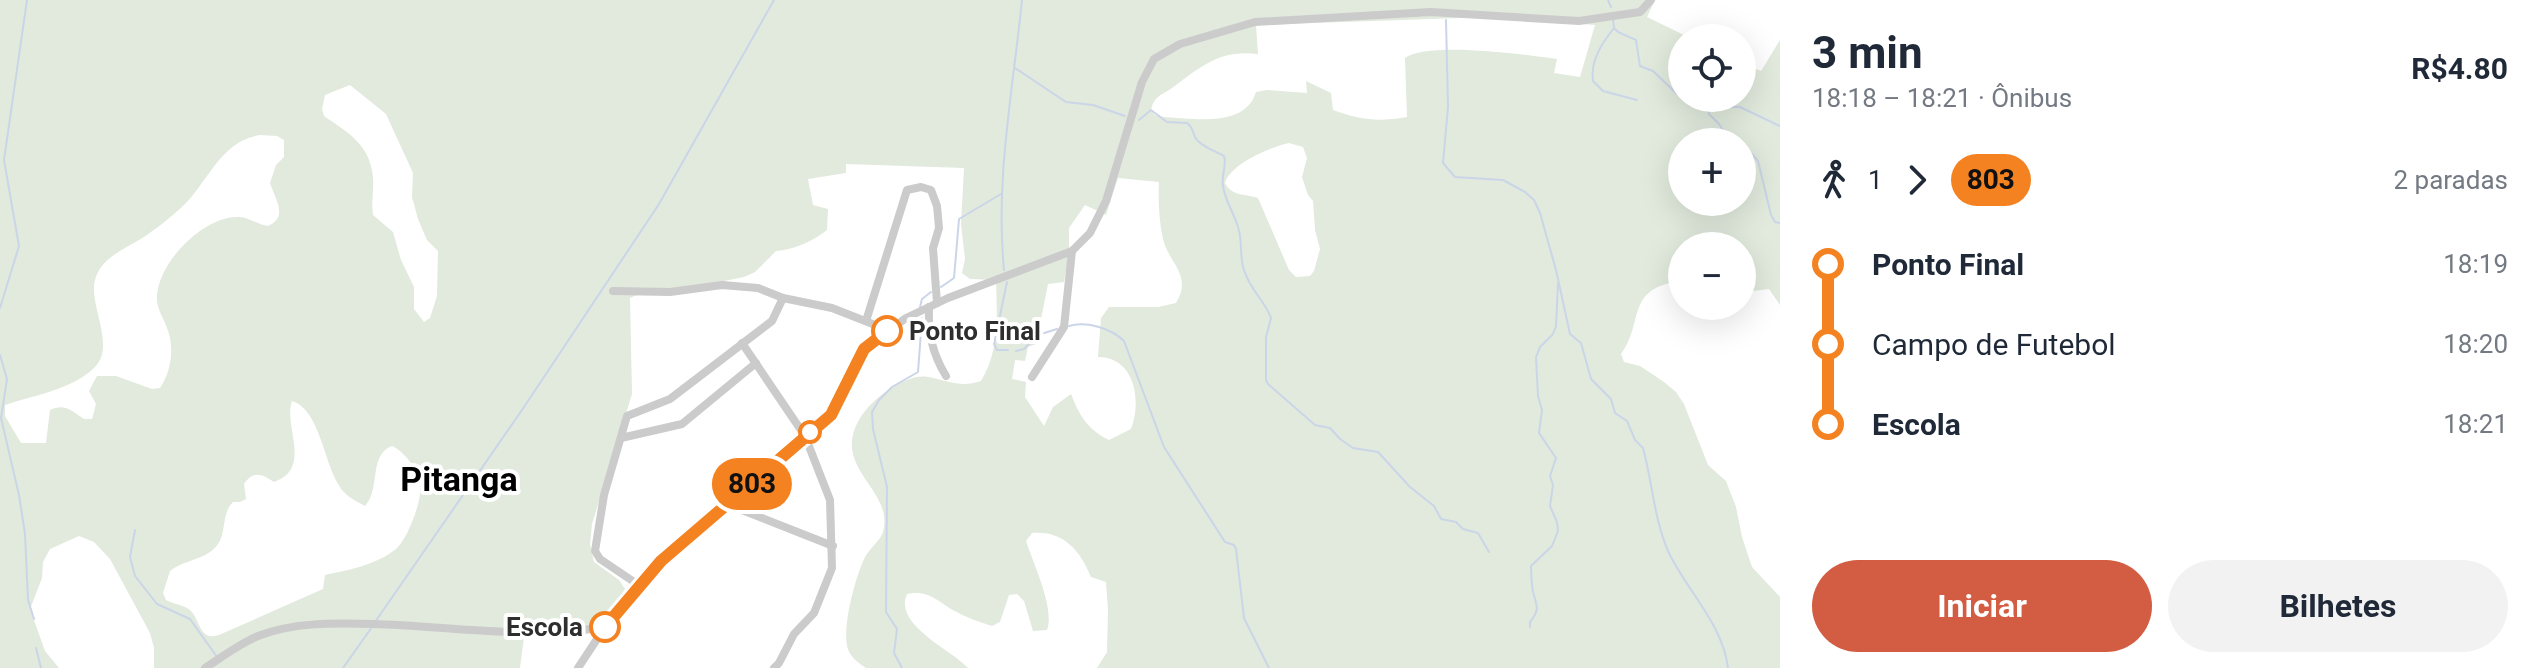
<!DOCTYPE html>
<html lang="pt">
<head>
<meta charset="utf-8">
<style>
  body { margin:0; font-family:Roboto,sans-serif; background:#f2f2f3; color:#1f2937; height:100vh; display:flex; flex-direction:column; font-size:30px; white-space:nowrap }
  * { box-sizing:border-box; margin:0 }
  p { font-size:26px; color:#747a83 }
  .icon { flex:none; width:44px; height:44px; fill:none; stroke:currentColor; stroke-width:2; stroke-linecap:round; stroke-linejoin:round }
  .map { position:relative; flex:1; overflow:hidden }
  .panel { display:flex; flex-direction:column; background:#fff; width:760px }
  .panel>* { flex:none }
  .badge { padding:0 16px; border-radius:26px; font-size:28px; line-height:52px }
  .buttons { position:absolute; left:1668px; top:24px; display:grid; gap:16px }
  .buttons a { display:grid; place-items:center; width:88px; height:88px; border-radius:50%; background:#fff; box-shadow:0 8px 32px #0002; font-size:40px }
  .map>.badge { position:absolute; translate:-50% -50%; box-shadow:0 0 0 4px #fff }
  .legs { display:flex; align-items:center; gap:12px; height:88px; padding:0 32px; font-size:26px }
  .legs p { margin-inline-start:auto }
  .summary { display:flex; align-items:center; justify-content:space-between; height:136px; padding:0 32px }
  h1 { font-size:44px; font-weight:700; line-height:60px }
  .button { display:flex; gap:16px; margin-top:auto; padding:16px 32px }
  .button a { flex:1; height:92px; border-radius:48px; background:#d35d42; color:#fff; font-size:32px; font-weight:700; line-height:92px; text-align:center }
  .button a+a { background:#f2f2f3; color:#1f2937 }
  ul { padding:0 32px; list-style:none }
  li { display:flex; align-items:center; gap:28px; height:80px; font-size:30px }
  li i { display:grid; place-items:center; width:12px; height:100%; margin:0 10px; background:currentColor }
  li i::after { content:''; width:20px; height:20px; margin:-10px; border:6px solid; border-radius:50%; background:#fff }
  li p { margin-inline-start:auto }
  li:first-child i { background:linear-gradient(#0000 50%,currentColor 0) }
  li:last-child i { background:linear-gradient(currentColor 50%,#0000 0) }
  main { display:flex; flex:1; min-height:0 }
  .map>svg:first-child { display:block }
</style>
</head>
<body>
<main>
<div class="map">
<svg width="1780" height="668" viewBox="0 0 1780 668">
  <rect width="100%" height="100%" fill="#fff"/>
  <path fill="#e1eadd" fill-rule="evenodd" d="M0 0H1655L1647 17 1690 38H1682V98H1742V63L1761 71 1780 40V305L1769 289 1754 291 1742 283V246H1682V267H1677L1670 274V283C1627 293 1643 325 1621 354L1624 362 1640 366 1664 382 1676 392 1684 404 1708 465 1726 481 1736 507 1742 537 1752 567 1780 597V668H1097L1107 652 1108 610 1106 582 1091 577C1080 550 1063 530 1032 533L1026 541C1033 563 1055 608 1047 630L1033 631 1024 601 1017 594 1009 595 1000 622 992 626C980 622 967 618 955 611 938 602 929 589 907 594 893 625 952 650 968 668H866C858 663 849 656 847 646 843 623 855 578 865 557 870 548 880 541 883 532 895 490 831 469 859 420 870 400 905 373 928 377 949 381 961 388 981 381 1000 350 997 315 996 280L970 279 962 273 965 259 961 224 964 168 846 164V173L808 179 813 205 828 209 827 230C813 241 794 250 776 251L755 272 744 277 690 288 648 290 630 298 632 394 592 524 590 544 594 562 619 580 625 589C620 598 614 609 607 616 592 632 546 629 525 629L520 668H154V648L150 633 110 559 94 542 79 536 50 549 43 562 42 578 30 609 45 651 59 668H0ZM1490 17 1595 25 1580 77 1554 73 1557 59C1526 55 1429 41 1405 58L1407 117C1377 122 1361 120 1333 110L1331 93 1306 81 1307 93 1267 90 1256 92C1245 129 1191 118 1163 117L1155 115 1151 110C1154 96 1162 95 1172 88 1200 67 1220 49 1258 54L1256 25ZM350 85 386 114 413 173 412 197 418 219 427 240 438 251 437 296 430 318 424 322 414 309V287L401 260 393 232 373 215C371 202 374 190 373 177 370 145 349 133 324 116L322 109 325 95ZM260 135 277 136 284 140V157L276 165 270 183C275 199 289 217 268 226 258 225 249 217 239 217 204 215 156 264 157 299 157 309 164 319 167 328 175 347 171 372 160 388L152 389 116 376H97L89 391 96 404 92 419H84C72 411 65 403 50 410L46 443H21L5 416V405C34 395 71 390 94 368 117 347 88 304 95 280 101 257 125 249 144 237 156 229 171 217 182 207 208 183 220 141 260 135ZM1682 142H1742V202H1682ZM1289 143 1303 147 1307 158 1302 177 1308 195 1313 201 1315 230 1320 249 1314 271 1310 276 1296 277 1289 270 1258 198C1246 194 1231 196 1225 183 1230 164 1270 147 1289 143ZM1118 178 1159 182C1158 201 1159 221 1163 239 1169 264 1193 275 1176 303L1158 307H1109L1101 318 1098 357C1135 357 1142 401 1131 429L1109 440C1088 430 1079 415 1071 394L1053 407 1044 426 1025 397 1026 382 1012 379 1015 360 1025 361 1028 347 1036 344 1048 284 1064 282 1069 254V228L1085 205 1106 215ZM292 401C322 410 324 471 344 492 349 498 358 502 365 506 381 489 368 455 392 446 403 451 416 467 420 479 425 494 408 539 396 549 376 565 349 570 325 575L323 589 219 635C199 641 201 622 191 611 185 605 173 604 166 600L163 593 170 571C185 559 207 560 218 544 227 531 221 514 233 502H240L246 499 244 484C254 470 262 474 274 482 313 468 283 427 292 401Z"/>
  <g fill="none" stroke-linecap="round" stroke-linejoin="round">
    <g stroke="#cbd5e8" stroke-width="2">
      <path d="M1608 0 1611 7"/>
      <path d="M1446 20 1448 107 1443 163 1455 177 1503 180 1525 192 1534 200 1540 213 1556 270 1570 334 1581 343 1591 379 1611 399 1615 413 1627 421 1635 440 1643 448C1652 480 1654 519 1668 551 1686 590 1723 624 1728 668"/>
      <path d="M1613 20 1614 28C1602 43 1590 61 1593 81L1603 91 1637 100"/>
      <path d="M1614 28 1618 32 1636 40 1640 66 1653 71 1676 93 1682 96"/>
      <path d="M1015 68 1066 102 1093 105 1125 116"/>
      <path d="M1690 98 1699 100 1708 107 1709 114 1719 124 1730 142"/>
      <path d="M1708 107H1740L1780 126"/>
      <path d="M1139 120 1151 110 1167 122 1187 123C1195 129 1191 134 1198 141 1205 148 1215 151 1224 156 1227 166 1221 175 1223 186 1225 201 1234 213 1238 227 1243 241 1239 256 1244 270 1250 290 1265 301 1271 318L1266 337V380L1268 384 1315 425 1330 428 1340 439 1353 448 1378 452 1410 487 1434 506 1441 519 1456 522 1463 529 1478 533 1489 552"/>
      <path d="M1742 151 1752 154 1758 161 1771 215 1775 222 1780 223"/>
      <path d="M1004 270C995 179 1013 90 1022 0"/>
      <path d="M1007 282 994 344 997 350H1008"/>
      <path d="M941 287 954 278 959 219 1001 194"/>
      <path d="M920 307 922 299 931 292"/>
      <path d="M0 308 19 246 4 160 27 0"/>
      <path d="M1069 326C1086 321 1111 328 1124 341L1164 447 1225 542 1234 545 1236 549 1244 618 1269 668"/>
      <path d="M1016 351 1024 349 1038 335 1057 329"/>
      <path d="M0 355 7 379 1 418 19 495 25 534 28 600 34 619"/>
      <path d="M135 530 130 557 135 576 157 604 190 619 217 657"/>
      <path d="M375 622 522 410 659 204 774 0"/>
      <path d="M1530 627V622C1540 610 1537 606 1533 592 1532 590 1531 570 1531 566L1552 546 1558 531 1557 522 1550 506 1553 485 1550 476 1556 458 1539 433 1542 410 1538 396 1536 357 1540 347 1553 334 1556 326 1558 283"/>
      <path d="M36 648 41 668"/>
      <path d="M343 668 372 627"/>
      <path d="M902 668 894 653 897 629 886 612 887 487 873 429 872 412 879 400 892 387 918 372 922 318"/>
    </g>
    <g stroke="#cbcbcb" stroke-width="8">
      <path d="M613 291 670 292 722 285 758 288 783 298 832 308 888 330"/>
      <path d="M929 307C928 333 932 353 946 376"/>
      <path d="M866 321 907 190 921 187 931 190 937 206 939 228 933 248 937 303"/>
      <path d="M742 343 805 436 830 500 832 568 814 613 794 634 779 663 774 668"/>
      <path d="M1032 377 1064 327 1072 251"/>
      <path d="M621 438 682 424 756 363"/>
      <path d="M729 505 833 546"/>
      <path d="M640 586 600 559 595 551 604 495 627 416 670 399 772 321 783 298"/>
      <path d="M205 668C222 657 239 644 258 636 294 622 334 623 373 624 448 626 531 640 605 627"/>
      <path d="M578 668 605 627 661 561 831 415 864 349 906 318 948 298 1072 251 1090 233 1106 201 1142 82 1154 59 1180 44 1255 22 1431 12 1579 21 1640 12 1651 0"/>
    </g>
  </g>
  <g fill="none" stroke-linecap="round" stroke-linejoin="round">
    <defs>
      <path id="line-1" d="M605 627 661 561 831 415 864 349 887 331"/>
    </defs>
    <use href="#line-1" stroke="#fff" stroke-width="18"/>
    <use href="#line-1" stroke="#f58220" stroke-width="12"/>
  </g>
  <g fill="#fff" stroke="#f58220" stroke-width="4">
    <circle cx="887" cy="331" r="14"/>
    <circle cx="810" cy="432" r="10"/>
    <circle cx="605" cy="627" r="14"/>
  </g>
  <g text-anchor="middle" stroke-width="8" stroke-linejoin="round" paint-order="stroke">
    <g font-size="26" font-weight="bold" fill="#2e2e2e" stroke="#fff" text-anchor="start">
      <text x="909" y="340">Ponto Final</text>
      <text x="583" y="636" text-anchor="end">Escola</text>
    </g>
    <g font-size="34" font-weight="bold" fill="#000" stroke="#fff">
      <text x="459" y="491">Pitanga</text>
    </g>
  </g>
</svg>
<div class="buttons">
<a><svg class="icon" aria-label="locate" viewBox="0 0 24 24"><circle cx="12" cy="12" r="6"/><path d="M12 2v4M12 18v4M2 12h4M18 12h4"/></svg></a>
<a>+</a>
<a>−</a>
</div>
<b class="badge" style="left:752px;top:484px;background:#f58220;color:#111">803</b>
</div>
<section class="panel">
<div class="summary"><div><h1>3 min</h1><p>18:18 – 18:21 · Ônibus</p></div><b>R$4.80</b></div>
<div class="legs"><svg class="icon" aria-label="walk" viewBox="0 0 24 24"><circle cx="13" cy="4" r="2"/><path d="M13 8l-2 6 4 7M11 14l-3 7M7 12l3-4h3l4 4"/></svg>1<svg class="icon" aria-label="forward" viewBox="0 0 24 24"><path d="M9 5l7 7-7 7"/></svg><b class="badge" style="background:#f58220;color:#111">803</b><p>2 paradas</p></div>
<ul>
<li><i style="color:#f58220"></i><b>Ponto Final</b><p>18:19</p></li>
<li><i style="color:#f58220"></i><span>Campo de Futebol</span><p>18:20</p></li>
<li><i style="color:#f58220"></i><b>Escola</b><p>18:21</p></li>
</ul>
<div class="button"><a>Iniciar</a><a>Bilhetes</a></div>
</section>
</main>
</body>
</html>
